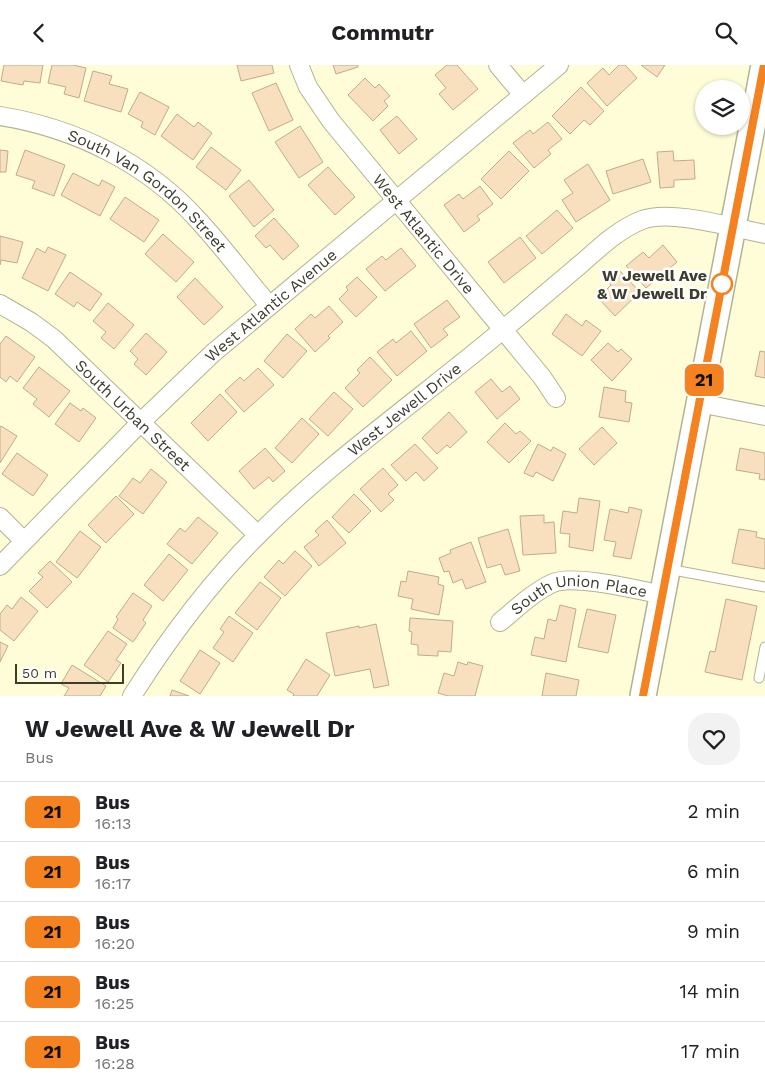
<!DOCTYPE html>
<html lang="en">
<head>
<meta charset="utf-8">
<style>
  body { margin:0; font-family:"Work Sans",sans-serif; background:#f2f2f2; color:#202124; height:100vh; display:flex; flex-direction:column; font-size:19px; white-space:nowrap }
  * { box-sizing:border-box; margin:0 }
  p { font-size:16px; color:#757577 }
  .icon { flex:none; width:28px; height:28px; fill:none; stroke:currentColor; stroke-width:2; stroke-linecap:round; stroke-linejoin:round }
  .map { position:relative; height:631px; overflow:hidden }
  .side { display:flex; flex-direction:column; background:#fff; flex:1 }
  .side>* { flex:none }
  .badge { padding:0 10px; border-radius:8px; font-size:18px; line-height:32px }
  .fabs { position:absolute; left:695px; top:15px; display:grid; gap:10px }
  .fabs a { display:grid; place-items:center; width:55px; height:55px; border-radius:50%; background:#fff; box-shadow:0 1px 4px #0004; font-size:25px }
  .scale { position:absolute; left:15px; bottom:12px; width:109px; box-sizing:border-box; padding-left:5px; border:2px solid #3d3c2d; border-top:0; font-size:14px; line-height:18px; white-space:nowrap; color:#3d3c2d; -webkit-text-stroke:4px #fff; paint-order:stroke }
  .map>.badge { position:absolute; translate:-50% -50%; box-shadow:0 0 0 2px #fff }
  .round { display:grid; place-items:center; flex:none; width:52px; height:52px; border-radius:20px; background:#f2f2f2 }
  .summary { display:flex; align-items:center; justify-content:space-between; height:85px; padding:0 25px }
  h1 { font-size:24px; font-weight:700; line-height:38px }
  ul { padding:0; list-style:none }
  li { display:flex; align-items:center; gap:15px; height:60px; padding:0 25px; border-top:1px solid #e0e0e0 }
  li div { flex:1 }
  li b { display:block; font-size:19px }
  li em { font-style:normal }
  li .badge { min-width:55px; font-weight:700; text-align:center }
  header { display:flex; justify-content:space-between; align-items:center; height:65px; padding:0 25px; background:#fff; font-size:22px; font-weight:700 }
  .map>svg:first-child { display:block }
</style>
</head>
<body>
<header><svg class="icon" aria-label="back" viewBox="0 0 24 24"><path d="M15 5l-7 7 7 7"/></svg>Commutr<svg class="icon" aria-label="search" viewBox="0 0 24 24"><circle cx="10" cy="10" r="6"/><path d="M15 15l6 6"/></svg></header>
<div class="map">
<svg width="765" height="631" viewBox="0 0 765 631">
  <rect width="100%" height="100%" fill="#fefdd8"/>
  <g fill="#f8e0be" stroke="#c0ab8d">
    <path d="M4 0H43L40 18 24 16 23 20 1 16Z"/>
    <path d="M52 0H73L86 3 79 33 64 29 66 22 48 18Z"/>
    <path d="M237 0H272L274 8 241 16Z"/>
    <path d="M333 0H358V2L336 9Z"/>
    <path d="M447 0H457L478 24 453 45 439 29 446 23 435 10Z"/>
    <path d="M619 0H625L637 13 607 41 587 18 603 3 609 10Z"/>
    <path d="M641 0H665L657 12Z"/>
    <path d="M93 6 112 11 109 19 128 24 121 47 84 36Z"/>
    <path d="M365 13 375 23 379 19 390 31 384 36 388 41 373 56 348 30Z"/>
    <path d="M276 18 293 55 269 66 252 28Z"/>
    <path d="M581 22 604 46 590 60 584 55 570 69 552 51Z"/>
    <path d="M140 27 169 42 155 70 141 62 143 57 128 49Z"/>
    <path d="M177 49 194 62 198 57 212 68 193 95 161 71Z"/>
    <path d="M397 51 417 74 399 89 380 65Z"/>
    <path d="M548 57 562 74 548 85 551 89 534 103 513 78 530 65 533 69Z"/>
    <path d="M300 61 323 97 299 113 275 77Z"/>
    <path d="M211 82 241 105 226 125 196 102Z"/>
    <path d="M0 85 8 86 6 107H0Z"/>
    <path d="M25 85 65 100 54 131 32 123 35 116 16 110Z"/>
    <path d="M509 86 529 106 501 134 481 114Z"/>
    <path d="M673 86 674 96 694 95 695 114 674 115V122L660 123 657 87Z"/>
    <path d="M643 94 651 117 613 129 606 106Z"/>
    <path d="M588 99 610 135 576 157 562 135 573 128 564 115Z"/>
    <path d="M328 102 355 132 335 150 308 120Z"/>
    <path d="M73 108 99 121 102 115 115 122 100 151 61 130Z"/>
    <path d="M249 115 274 145 254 162 229 131Z"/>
    <path d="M480 121 493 139 477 151 480 155 464 167 444 140 459 129 463 134Z"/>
    <path d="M125 132 159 155 144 177 110 154Z"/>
    <path d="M557 145 573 163 542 189 526 171Z"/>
    <path d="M274 153 299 181 283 195 270 180 266 183 255 171Z"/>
    <path d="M163 169 194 197 176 217 145 189Z"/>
    <path d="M0 171 23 177 17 198 1 195 0 200Z"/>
    <path d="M520 172 536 193 504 218 488 197Z"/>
    <path d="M663 180 677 197 646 223 626 201 643 187 649 193Z"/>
    <path d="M48 182 66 190 48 226 22 213 37 183 45 188Z"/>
    <path d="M401 183 416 201 385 226 366 204 382 191 386 195Z"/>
    <path d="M620 206 640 227 615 251 598 233 611 220 609 217Z"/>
    <path d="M70 207 102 229 90 246 77 237 74 242 55 229Z"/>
    <path d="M357 212 377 232 356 252 339 234 348 225 346 222Z"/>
    <path d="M195 213 223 242 204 260 177 232Z"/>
    <path d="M447 235 460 252 443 264 448 270 431 283 414 259Z"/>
    <path d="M108 238 134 260 114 284 101 273 106 267 93 256Z"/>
    <path d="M329 241 343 257 328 271 330 273 315 287 295 264 311 249 315 253Z"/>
    <path d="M566 249 582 261 586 255 601 266 582 291 552 269Z"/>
    <path d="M411 266 427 286 397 311 377 287 393 274 396 278Z"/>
    <path d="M146 268 167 287 146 310 134 299 138 294 130 286Z"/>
    <path d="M287 269 307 286 283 313 264 296Z"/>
    <path d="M6 271 35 292 17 317 10 311 6 317 0 312V279Z"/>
    <path d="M608 278 618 287 621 284 632 294 612 316 591 295Z"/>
    <path d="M760 286 765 287V313L755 311Z"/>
    <path d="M370 292 392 315 363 342 345 323 360 308 357 305Z"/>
    <path d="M39 302 70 326 49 352 33 339 37 334 23 323Z"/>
    <path d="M258 303 274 320 244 347 225 326 240 312 244 316Z"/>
    <path d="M491 314 502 327 510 321 520 334 497 354 475 327Z"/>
    <path d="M604 322 626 326 625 337 632 338 629 357 599 352Z"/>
    <path d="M334 327 353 344 328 371 309 354Z"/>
    <path d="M220 329 237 347 208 376 191 358Z"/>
    <path d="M70 338 81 346 83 343 96 353 79 377 55 359Z"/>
    <path d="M449 347 467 367 450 383 447 380 437 389 422 373Z"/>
    <path d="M302 353 319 369 292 398 275 383Z"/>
    <path d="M505 358 516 369 520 366 531 376 509 398 487 377Z"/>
    <path d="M1 361 17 371 0 398V362Z"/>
    <path d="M602 362 617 378 594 400 579 384Z"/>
    <path d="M415 379 438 403 424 416 416 407 406 416 391 400Z"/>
    <path d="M538 379 551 386 553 382 566 389 553 416 536 407 533 412 524 408Z"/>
    <path d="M265 383 285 406 273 417 269 412 254 424 239 406Z"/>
    <path d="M740 383 765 388V415L759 414 760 409 736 405Z"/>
    <path d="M17 388 48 410 33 431 2 409Z"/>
    <path d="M383 403 398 420 388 429 394 435 381 447 360 424Z"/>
    <path d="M151 404 167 417 143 449 119 431 133 413 140 418Z"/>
    <path d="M354 429 371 446 349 468 332 452Z"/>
    <path d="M116 431 134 449 106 478 88 460Z"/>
    <path d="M579 433 600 436 593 486 569 482 570 469 560 468 563 446 577 448Z"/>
    <path d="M629 442 642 445 631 494 613 491 616 477 604 475 610 444 628 448Z"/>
    <path d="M544 450V458L554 457 556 488 523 490 520 451Z"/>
    <path d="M198 452 218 468 192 499 167 479 180 463 185 467Z"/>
    <path d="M327 455 346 478 319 501 304 482 319 470 315 466Z"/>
    <path d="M508 464 520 506 505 510 501 499 487 503 478 473Z"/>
    <path d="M739 464 757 467 756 472 765 474V504L732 498Z"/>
    <path d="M80 466 101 482 77 513 56 497Z"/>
    <path d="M471 477 486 517 466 524 462 514 453 518 449 506 444 507 439 493 451 488 450 485Z"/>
    <path d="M295 486 312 501 285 531 264 512 279 495 283 499Z"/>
    <path d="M169 489 188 505 163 536 144 520Z"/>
    <path d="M50 496 72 517 47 543 29 526 43 512 38 508Z"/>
    <path d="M408 506 439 512 438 519 444 521 439 550 411 544 413 534 398 531 401 516 406 517Z"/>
    <path d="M260 517 281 533 257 565 235 548Z"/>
    <path d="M133 528 152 541 143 555 146 558 133 577 113 563 118 554 116 552Z"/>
    <path d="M21 532 38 546 14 576 0 565V549L7 540 12 544Z"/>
    <path d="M726 534 757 541 742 615 705 607 710 586 715 587Z"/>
    <path d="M560 540 576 544 566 597 531 590 535 572 544 574 548 554 556 556Z"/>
    <path d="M587 544 616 550 608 588 578 582Z"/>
    <path d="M229 551 253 568 233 597 213 583 224 567 220 564Z"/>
    <path d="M410 553 453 556 451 587 438 586V591L418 590V580L411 579 412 567 409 566Z"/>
    <path d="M376 559 389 620 374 623 370 604 335 611 326 568 359 561V563Z"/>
    <path d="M108 566 127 579 116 595 121 598 108 617 84 600Z"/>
    <path d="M0 577 8 581 0 597Z"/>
    <path d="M200 585 220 598 200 629 180 616Z"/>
    <path d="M306 594 330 610 317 631H293L294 629 287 625Z"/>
    <path d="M458 597 467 600 468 597 483 601 475 631H448L438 628 444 608 454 611Z"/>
    <path d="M72 600 106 621 100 631H64L69 623 61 619Z"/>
    <path d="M546 608 579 615 576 631H542Z"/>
    <path d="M172 625 189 631H170Z"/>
  </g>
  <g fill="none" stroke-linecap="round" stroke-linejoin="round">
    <defs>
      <g id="service">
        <path d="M668 504 765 522"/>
        <path d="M759 613 765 582"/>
      </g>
      <g id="minor">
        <path id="s1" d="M299 0 308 22 331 56 542 312 556 333"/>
        <path d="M498 0 523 30"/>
        <path id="s2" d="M0 51C75 63 147 98 198 155 223 182 245 212 269 240"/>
        <path id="s3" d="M0 239 31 257 54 274 258 470"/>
        <path d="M699 338 765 351"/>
        <path d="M0 452 24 476"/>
        <path id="s4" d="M0 501 141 357 213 288 559 0"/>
        <path id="s5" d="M500 557C516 544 533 527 553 518 574 509 638 525 663 530"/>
        <path id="s6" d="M132 631C168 574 209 519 257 471 333 394 423 332 505 263 531 241 556 220 582 198 600 182 619 164 642 155 672 144 733 163 765 169"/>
      </g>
      <path id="secondary" d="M643 631 764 0"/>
    </defs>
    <use href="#service" stroke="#b4b390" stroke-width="11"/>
    <use href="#minor" stroke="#b4b390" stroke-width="20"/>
    <use href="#secondary" stroke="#b4b390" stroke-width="28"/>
    <use href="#service" stroke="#fff" stroke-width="9"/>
    <use href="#minor" stroke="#fff" stroke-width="18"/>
    <use href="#secondary" stroke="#fff" stroke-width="25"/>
  </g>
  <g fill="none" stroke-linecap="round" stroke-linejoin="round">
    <defs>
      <path id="line" d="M643 631 764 0"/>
    </defs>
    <use href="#line" stroke="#fff" stroke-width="11"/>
    <use href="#line" stroke="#f58220" stroke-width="8"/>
  </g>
  <circle fill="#fff" stroke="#f58220" stroke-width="2.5" cx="722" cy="219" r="10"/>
  <g text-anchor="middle" stroke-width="5" stroke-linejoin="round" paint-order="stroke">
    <g font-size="16" fill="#3d3c2d" stroke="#fff">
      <text dy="6" stroke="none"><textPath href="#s2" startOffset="169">South Van Gordon Street</textPath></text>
      <text dy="6" stroke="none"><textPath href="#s1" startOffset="211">West Atlantic Drive</textPath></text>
      <text dy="6" stroke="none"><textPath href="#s4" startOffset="376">West Atlantic Avenue</textPath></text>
      <text dy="6" stroke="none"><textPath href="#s6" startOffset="398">West Jewell Drive</textPath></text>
      <text dy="6" stroke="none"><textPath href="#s3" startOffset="174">South Urban Street</textPath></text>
      <text dy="6" stroke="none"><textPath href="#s5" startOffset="89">South Union Place</textPath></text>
    </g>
    <g font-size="16" font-weight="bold" fill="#3d3c2d" stroke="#fff" text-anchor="end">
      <text x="707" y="216">W Jewell Ave<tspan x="707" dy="18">&amp; W Jewell Dr</tspan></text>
    </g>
  </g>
</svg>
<div class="fabs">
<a><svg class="icon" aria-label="layers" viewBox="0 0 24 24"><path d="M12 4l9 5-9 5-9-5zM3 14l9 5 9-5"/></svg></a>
</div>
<div class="scale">50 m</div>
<b class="badge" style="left:704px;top:315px;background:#f58220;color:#111">21</b>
</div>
<section class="side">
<div class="summary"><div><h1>W Jewell Ave &amp; W Jewell Dr</h1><p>Bus</p></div><a class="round"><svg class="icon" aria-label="heart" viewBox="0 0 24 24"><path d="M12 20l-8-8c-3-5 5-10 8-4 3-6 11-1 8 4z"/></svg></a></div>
<ul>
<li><span class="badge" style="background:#f58220;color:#111">21</span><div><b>Bus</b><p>16:13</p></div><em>2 min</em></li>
<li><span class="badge" style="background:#f58220;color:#111">21</span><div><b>Bus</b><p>16:17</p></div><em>6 min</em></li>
<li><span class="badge" style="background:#f58220;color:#111">21</span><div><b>Bus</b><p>16:20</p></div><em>9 min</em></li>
<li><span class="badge" style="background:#f58220;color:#111">21</span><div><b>Bus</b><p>16:25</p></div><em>14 min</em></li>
<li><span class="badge" style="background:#f58220;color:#111">21</span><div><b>Bus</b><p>16:28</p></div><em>17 min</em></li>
</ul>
</section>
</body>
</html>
